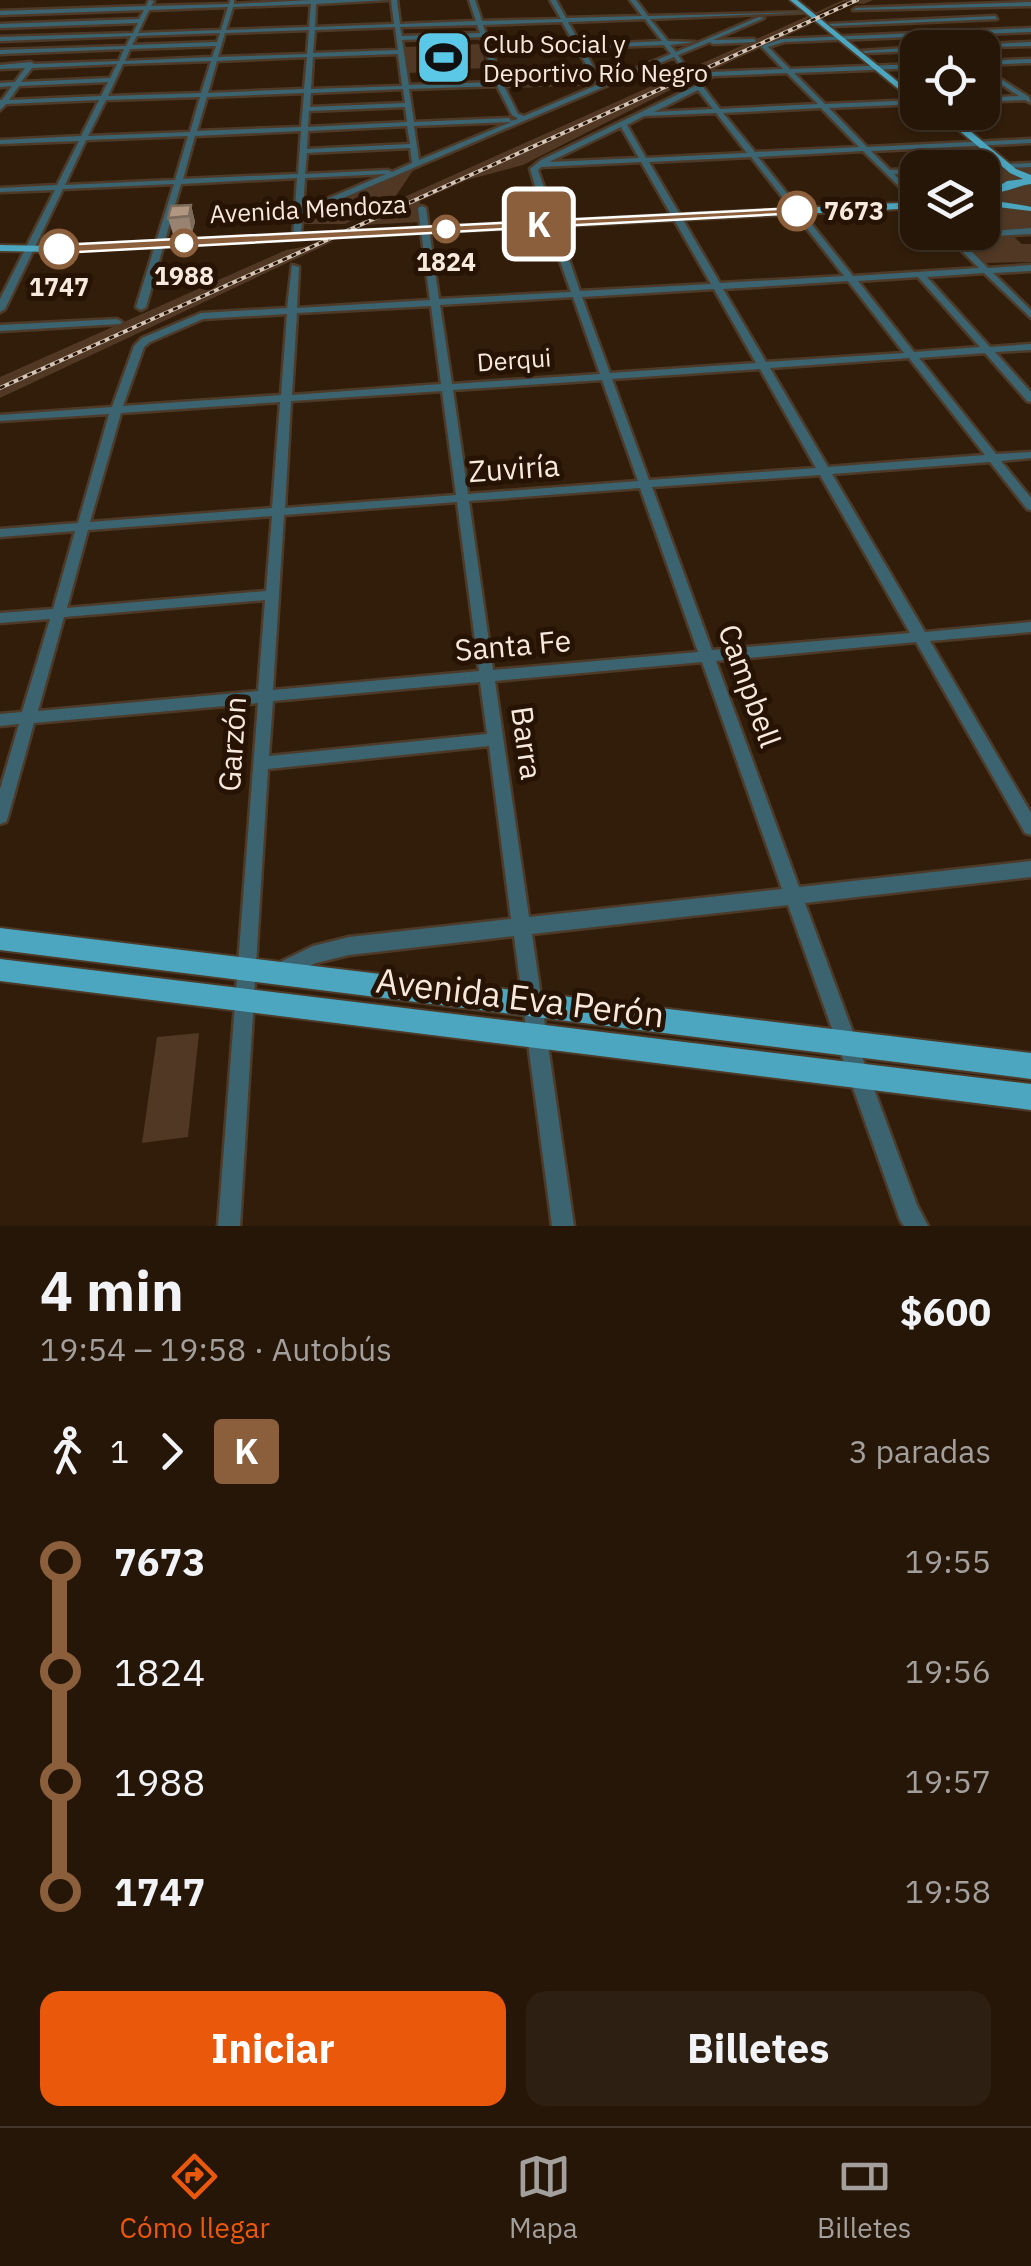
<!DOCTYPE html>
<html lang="es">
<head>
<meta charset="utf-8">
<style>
  body { margin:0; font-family:"IBM Plex Sans",sans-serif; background:#2d1f12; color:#f1f3f6; height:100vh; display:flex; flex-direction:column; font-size:38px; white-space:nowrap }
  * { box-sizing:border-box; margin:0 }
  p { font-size:32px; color:#a39f9c }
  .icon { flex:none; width:55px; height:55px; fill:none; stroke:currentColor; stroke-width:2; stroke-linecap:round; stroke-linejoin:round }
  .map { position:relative; height:1226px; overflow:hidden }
  .details { display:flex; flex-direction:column; background:#251608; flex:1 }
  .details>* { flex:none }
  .badge { padding:0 20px; border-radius:8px; font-size:35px; line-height:65px }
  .tools { position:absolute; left:900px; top:30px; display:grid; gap:20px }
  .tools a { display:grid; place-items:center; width:100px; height:100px; border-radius:20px; background:#251608; box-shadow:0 2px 8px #0004,0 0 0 2px #423529; font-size:50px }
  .map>.badge { position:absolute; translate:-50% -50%; box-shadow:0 0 0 5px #fff }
  .legs { display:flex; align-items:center; gap:15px; height:110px; padding:0 40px; font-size:32px }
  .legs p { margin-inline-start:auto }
  .summary { display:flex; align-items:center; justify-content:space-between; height:170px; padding:0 40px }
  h1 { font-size:55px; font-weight:700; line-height:75px }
  .cta { display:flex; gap:20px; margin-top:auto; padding:20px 40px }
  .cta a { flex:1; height:115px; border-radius:20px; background:#ea580c; color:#fff; font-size:40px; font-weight:700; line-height:115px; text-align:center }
  .cta a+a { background:#2d1f12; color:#f1f3f6 }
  ul { padding:0 40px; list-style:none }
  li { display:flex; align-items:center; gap:35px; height:110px; font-size:38px }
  li i { display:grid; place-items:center; width:15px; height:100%; margin:0 12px; background:currentColor }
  li i::after { content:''; width:25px; height:25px; margin:-12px; border:8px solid; border-radius:50%; background:#251608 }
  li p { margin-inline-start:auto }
  li:first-child i { background:linear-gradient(#0000 50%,currentColor 0) }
  li:last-child i { background:linear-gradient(currentColor 50%,#0000 0) }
  .tabs { display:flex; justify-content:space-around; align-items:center; height:140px; border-top:2px solid #423529; background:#251608; font-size:28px; color:#a39f9c }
  .tabs a { display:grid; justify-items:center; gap:5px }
  .tabs .on { color:#ea580c }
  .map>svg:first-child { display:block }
</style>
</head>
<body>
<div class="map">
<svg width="1031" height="1226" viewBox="0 0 1031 1226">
  <rect width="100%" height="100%" fill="#311d0a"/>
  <g fill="#503824">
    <path d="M843 0H873L864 4 843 2 807 19 810 25 686 82 523 165 467 180 420 201 419 222 362 225 397 209 388 204 345 224H304L306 214 414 169 391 203Z"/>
    <path d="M480 44 487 68 464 69 467 81 435 82 433 72 407 73 404 47Z"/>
    <path d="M1031 165V231L982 232 983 168Z"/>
    <path d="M1014 237 1022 244H1031V262L986 263 962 239Z"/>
    <path d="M334 241 0 398V377L286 250Z"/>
    <path d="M199 1033 188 1137 142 1143 157 1037Z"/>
  </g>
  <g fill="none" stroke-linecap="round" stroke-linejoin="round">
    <defs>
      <g id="minor">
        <path d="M149 0 154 1 151 6 229 4 230 0H234V4L311 0H388L316 4 315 27 394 24 391 0H397L400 24 476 21 469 0H475L482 21 561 19 550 0H556L566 18 642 16 630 0H636L648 16 811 12 650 19 668 41 695 42 670 45 676 52 759 17 764 18 713 40 754 39 756 42 713 44 710 42 678 55 687 69H683L674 57 303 215 300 239 293 237 297 178 181 184 146 307 141 310 136 307 174 184 63 189 5 309 0 312V299L55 190 0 192V188L57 185 79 141 0 144V140L81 136 99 100 6 104 0 110V100H2L12 86 0 87V83L15 82 25 68 0 69V65L31 62 34 64 119 61 124 49 0 54V50L126 46 131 36 0 41V37L133 33 138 23 0 28V24L139 19 144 10 0 15V11L146 6ZM311 4 309 27 226 30 233 7ZM228 7 221 30 138 33 149 10ZM645 19 662 41 581 45 568 22ZM562 22 575 45 491 48 483 25ZM477 25 480 33 402 36 400 27ZM395 27 398 50 313 53 315 30ZM309 30 307 54 218 57 225 33ZM220 33 217 42 132 45 137 36ZM481 37 496 82 409 85 402 40ZM664 45 671 54 613 78 600 79 583 48ZM216 46 212 57 125 61 130 49ZM577 48 594 79 502 82 492 52ZM398 54 402 86 311 89 313 57ZM307 57 304 89 208 93 217 61ZM211 61 201 93 108 96 123 64ZM117 64 110 78 21 82 32 68ZM108 82 101 96 9 100 19 86ZM604 82 524 116 518 114 504 86ZM497 86 512 115 518 119 511 121 509 118 414 122 409 89ZM403 89 405 103 310 107 311 93ZM304 93 301 127 197 131 207 97ZM200 97 190 132 88 136 106 100ZM405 107 407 122 308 127 309 111ZM509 122H511L419 160 414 126ZM407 126 410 144 307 149 308 131ZM301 131 298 174 183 179 195 136ZM188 136 175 180 65 185 86 140ZM410 148 412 163 392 172 388 170 305 174 307 153ZM386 174 303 209 305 178Z"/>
        <path d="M1031 2V6L853 10 856 8Z"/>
        <path d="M995 16 997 19 832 26 829 24Z"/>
        <path d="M1031 28V32L784 42 768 47 790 69 918 64V68L794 73 825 104 918 100V104L829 108 867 147 1031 139V143L871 151 890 170 918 169V173L894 174 918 198V205L863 151 758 157 853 276 979 268 943 232H982L1031 228V234L958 238 988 268 1031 265V271L993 273 1031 310V318L984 273 927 277 990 347 1031 344V350L995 352 1031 392V402L1027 401 985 353 919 358 996 454 1031 452V458L1001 461 1031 498V510L1027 509 990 462 832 474 925 632 1031 622V632L930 641 1031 813V835L1025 833 916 642 716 661 799 887 1031 861V877L805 903 917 1205 928 1226H904L900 1220 788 905 532 934 574 1226H552L514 936 349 955 316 963 281 980 274 977 272 971 274 965 313 946 349 937 511 919 489 746 268 769 240 1226H218L258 703 34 723 8 817 6 822 0 824V789L19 724 0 726V714L22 712 50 619 0 623V613L53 609 75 531 0 537V529L78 523 109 414 0 421V415L112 407 134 346 142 338 201 313 287 308 292 265 299 267 297 308 430 300 418 208 422 206 426 208 439 299 571 292 545 219 530 169 541 160 695 86V83L712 72 783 69 761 46 782 39ZM787 73 818 104 720 109 701 84 713 76ZM698 90 713 109 654 112ZM821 108 859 147 755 152 723 113ZM716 113 747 153 646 158 627 125 644 116ZM621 127 639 158 549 162ZM751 157 844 276 720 283 649 162ZM641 162 711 284 580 291 538 170 541 167ZM918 277 980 347 914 352 858 281ZM848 281 904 353 766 362 723 289ZM714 289 756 363 610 373 582 297ZM573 297 600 374 452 384 440 305ZM431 306 441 384 292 395 297 313ZM287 314 281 395 123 406 144 347 150 342 203 319ZM909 358 985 455 828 467 770 368ZM760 369 816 468 649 480 612 379ZM602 380 638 481 468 494 453 390ZM442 391 456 495 285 508 291 401ZM280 402 272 508 90 522 121 413ZM820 475 910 633 712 650 652 487ZM640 488 698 652 493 670 469 501ZM457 502 479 671 273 690 284 515ZM272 516 266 591 67 608 88 530ZM265 600 258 691 38 711 64 617ZM702 662 782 889 529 917 495 681ZM480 682 487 734 269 756 273 701Z"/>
        <path d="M1031 42V46L945 48 948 46Z"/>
        <path d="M918 47V51L865 53 862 51Z"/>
        <path d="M1031 59V63L982 65V61Z"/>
        <path d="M982 67 1029 97 1031 103 1025 100 982 102V98L1019 96 982 72Z"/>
        <path d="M1031 163V167L1007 168 1003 166 1007 164Z"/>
        <path d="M998 165 999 167 982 170V168H979Z"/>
        <path d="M117 319 122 322 120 324 0 331V325Z"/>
      </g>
      <g id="major">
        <path d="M790 0H797L918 98V105Z"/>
        <path d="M937 112H947L1016 169 1031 175V184C1020 185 1004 193 996 192V188L1007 181 1023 179 1010 173Z"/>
        <path d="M982 199 1027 206 1031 207V211L982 205Z"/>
        <path d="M918 202V208L54 252 0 251V245L54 246Z"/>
        <path d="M0 928 1031 1053V1079L0 950Z"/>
        <path d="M0 959 1031 1084V1110L0 981Z"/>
      </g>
    </defs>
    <use href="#minor" stroke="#4d3a28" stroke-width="5"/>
    <use href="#major" stroke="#4d3a28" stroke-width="4"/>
    <use href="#minor" fill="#3c6470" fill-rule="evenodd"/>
    <use href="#major" fill="#4ca6bf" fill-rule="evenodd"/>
    <defs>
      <path id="rail" d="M0 388 857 0"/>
    </defs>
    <use href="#rail" stroke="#d4c5b7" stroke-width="4"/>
    <use href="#rail" stroke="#271303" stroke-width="2.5" stroke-dasharray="5" stroke-linecap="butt"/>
  </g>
  <path fill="#988270" d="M191 205 195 222 192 233 173 234 168 218Z"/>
  <path fill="#7c6a5b" d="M191 205 195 222 192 233 189 216Z"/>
  <path fill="#b19782" stroke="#7c6a5b" stroke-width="2.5" d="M191 205 189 216 168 218 171 206Z"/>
  <path fill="#8b5e3c" stroke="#fff" stroke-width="2.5" d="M797 208 801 213 59 253 53 249 59 245Z"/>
  <defs>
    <symbol id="stadium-square" viewBox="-11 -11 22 22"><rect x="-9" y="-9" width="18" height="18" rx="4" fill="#5ac8e6" stroke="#271303"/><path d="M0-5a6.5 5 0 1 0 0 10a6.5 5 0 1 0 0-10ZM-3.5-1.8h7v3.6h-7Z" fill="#111"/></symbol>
  </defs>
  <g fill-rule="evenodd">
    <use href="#stadium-square" x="412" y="26" width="63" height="63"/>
  </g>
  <g fill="#fff" stroke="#8b5e3c" stroke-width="5">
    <circle cx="797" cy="211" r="18"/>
    <circle cx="446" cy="229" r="12"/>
    <circle cx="184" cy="243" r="12"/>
    <circle cx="59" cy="249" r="18"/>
  </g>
  <g text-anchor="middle" stroke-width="10" stroke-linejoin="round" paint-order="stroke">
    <g font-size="25" fill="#f7e9dd" stroke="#271303" text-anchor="start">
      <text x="483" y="53">Club Social y<tspan x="483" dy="29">Deportivo Río Negro</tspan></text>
    </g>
    <g font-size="25" fill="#f7e9dd" stroke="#271303">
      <text transform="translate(308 209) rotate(-3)" y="9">Avenida Mendoza</text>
      <text transform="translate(514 360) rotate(-4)" y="9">Derqui</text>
    </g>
    <g font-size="25" font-weight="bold" fill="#f7e9dd" stroke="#271303">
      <text x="824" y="220" text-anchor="start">7673</text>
      <text x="446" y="271">1824</text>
      <text x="184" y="285">1988</text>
      <text x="59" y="296">1747</text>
    </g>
    <g font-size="30" fill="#f7e9dd" stroke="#271303">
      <text transform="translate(514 469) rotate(-4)" y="10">Zuviría</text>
      <text transform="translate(513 646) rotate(-5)" y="10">Santa Fe</text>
      <text transform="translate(749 686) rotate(70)" y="10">Campbell</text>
      <text transform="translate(526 743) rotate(82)" y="10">Barra</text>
      <text transform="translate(233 744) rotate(-86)" y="10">Garzón</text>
    </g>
    <g font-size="35" fill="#f7e9dd" stroke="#271303">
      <text transform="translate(520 998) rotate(7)" y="12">Avenida Eva Perón</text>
    </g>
  </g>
</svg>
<div class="tools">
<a><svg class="icon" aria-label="locate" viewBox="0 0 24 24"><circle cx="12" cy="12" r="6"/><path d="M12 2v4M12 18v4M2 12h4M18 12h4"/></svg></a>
<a><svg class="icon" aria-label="layers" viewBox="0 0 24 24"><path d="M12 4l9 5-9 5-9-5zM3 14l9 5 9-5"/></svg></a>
</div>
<b class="badge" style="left:539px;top:224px;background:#8b5e3c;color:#fff">K</b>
</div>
<section class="details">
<div class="summary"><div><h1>4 min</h1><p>19:54 – 19:58 · Autobús</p></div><b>$600</b></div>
<div class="legs"><svg class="icon" aria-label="walk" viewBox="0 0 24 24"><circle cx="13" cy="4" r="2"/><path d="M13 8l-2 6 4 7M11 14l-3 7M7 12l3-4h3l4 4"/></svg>1<svg class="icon" aria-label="forward" viewBox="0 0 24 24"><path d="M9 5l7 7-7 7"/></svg><b class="badge" style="background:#8b5e3c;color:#fff">K</b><p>3 paradas</p></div>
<ul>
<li><i style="color:#8b5e3c"></i><b>7673</b><p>19:55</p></li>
<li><i style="color:#8b5e3c"></i><span>1824</span><p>19:56</p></li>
<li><i style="color:#8b5e3c"></i><span>1988</span><p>19:57</p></li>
<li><i style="color:#8b5e3c"></i><b>1747</b><p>19:58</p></li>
</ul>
<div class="cta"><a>Iniciar</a><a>Billetes</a></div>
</section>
<nav class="tabs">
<a class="on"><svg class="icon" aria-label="directions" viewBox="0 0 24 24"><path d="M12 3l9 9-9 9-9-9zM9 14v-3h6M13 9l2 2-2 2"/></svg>Cómo llegar</a>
<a><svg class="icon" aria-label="map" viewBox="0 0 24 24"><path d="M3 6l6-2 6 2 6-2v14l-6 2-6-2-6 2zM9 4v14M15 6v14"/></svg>Mapa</a>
<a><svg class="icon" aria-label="tickets" viewBox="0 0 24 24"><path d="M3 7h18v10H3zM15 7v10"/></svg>Billetes</a>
</nav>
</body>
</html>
